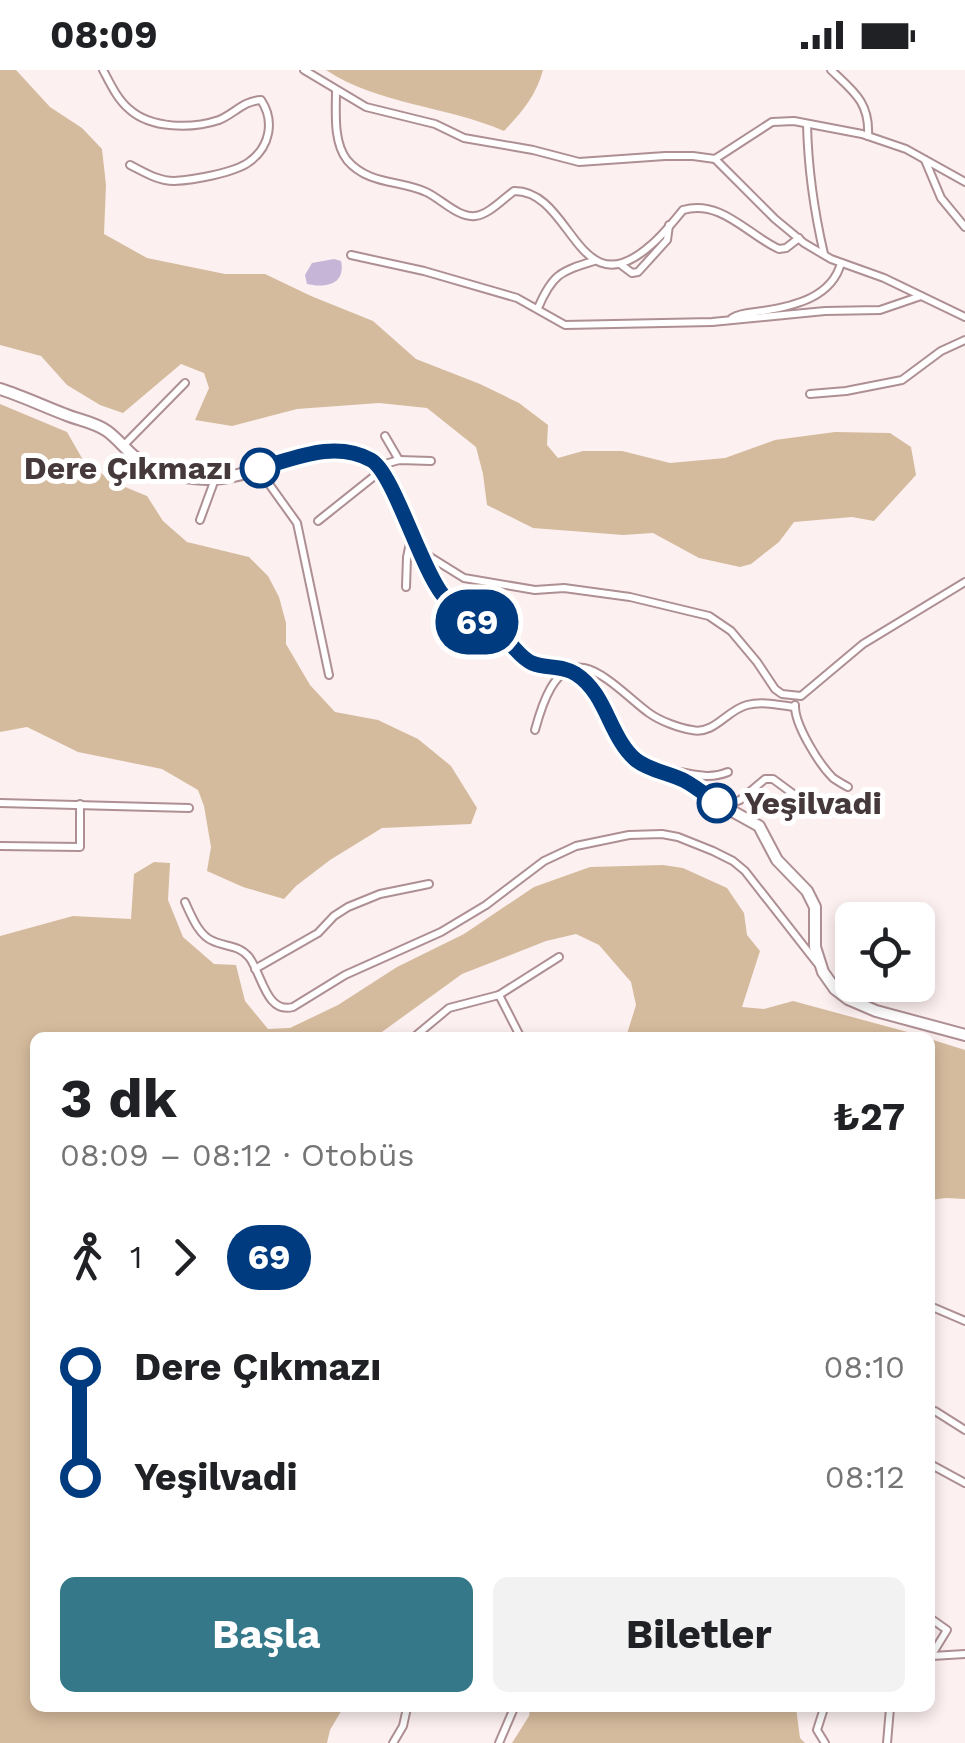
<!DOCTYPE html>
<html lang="tr">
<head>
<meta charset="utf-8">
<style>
  body { margin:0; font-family:"Work Sans",sans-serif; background:#f2f2f2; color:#202124; height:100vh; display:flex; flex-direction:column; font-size:38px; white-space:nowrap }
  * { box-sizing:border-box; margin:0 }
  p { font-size:32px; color:#757577 }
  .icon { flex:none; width:55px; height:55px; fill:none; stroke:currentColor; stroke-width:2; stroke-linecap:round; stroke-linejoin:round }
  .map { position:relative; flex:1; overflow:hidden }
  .sheet { position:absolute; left:30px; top:962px; width:905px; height:680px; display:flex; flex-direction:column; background:#fff; border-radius:15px; box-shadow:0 5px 15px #0003 }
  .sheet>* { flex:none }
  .badge { padding:0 20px; border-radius:32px; font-size:35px; line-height:65px }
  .controls { position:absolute; left:835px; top:832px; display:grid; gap:20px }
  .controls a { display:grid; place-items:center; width:100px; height:100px; border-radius:15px; background:#fff; box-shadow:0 5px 15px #0003; font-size:50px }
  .map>.badge { position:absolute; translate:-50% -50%; box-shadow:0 0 0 5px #fff }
  .legs { display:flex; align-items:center; gap:15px; height:110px; padding:0 30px; font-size:32px }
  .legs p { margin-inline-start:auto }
  .overview { display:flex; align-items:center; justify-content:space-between; height:170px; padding:0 30px }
  h1 { font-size:55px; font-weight:700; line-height:75px }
  .button { display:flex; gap:20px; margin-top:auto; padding:20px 30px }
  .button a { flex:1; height:115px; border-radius:15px; background:#357889; color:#fff; font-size:40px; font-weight:700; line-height:115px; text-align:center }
  .button a+a { background:#f2f2f2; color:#202124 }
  ul { padding:0 30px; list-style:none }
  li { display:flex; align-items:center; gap:35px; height:110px; font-size:38px }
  li i { display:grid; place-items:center; width:15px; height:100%; margin:0 12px; background:currentColor }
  li i::after { content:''; width:25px; height:25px; margin:-12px; border:8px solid; border-radius:50%; background:#fff }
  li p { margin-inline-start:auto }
  li:first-child i { background:linear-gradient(#0000 50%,currentColor 0) }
  li:last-child i { background:linear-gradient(currentColor 50%,#0000 0) }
  .status { display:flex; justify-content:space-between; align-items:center; height:70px; padding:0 50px; background:#fff; direction:ltr }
  .status svg { height:28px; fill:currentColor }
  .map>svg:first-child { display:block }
</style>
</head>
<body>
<div class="status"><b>08:09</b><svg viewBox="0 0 49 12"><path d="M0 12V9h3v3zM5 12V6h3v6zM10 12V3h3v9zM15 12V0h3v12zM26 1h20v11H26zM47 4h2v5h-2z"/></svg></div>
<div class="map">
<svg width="965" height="1673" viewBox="0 0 965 1673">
  <rect width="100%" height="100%" fill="#fdf0f1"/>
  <g fill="#d5bb9d">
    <path d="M0 0H16L50 37 82 58 102 79 106 115 104 164 147 188 225 204H265L311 226 373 251 416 289 480 314 519 333 548 355 547 375 558 388 583 381H622L670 393 725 388 775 370 835 362 890 363 911 377 916 405 874 451 852 447 794 452 779 472 751 494 740 497 699 488 653 463 623 465 533 458 487 435 483 404 476 377 427 338 379 333 297 339 232 356 195 350 209 318 204 303 181 294 123 343 100 335 67 315 41 286 0 275Z"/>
    <path d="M326 0H543C536 26 522 42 504 61 447 36 379 35 326 0Z"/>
    <path d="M0 334 67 362 83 390 113 412 147 426 163 451 187 472 249 487 268 506 279 527 286 553V574L310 615 335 642 378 650 418 669 451 696 477 738 471 754 382 758 330 790 296 816 284 829 243 817 207 801 211 777 204 736 198 720 162 699 78 682 27 657 0 662Z"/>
    <path d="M154 792 170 793 168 830 183 867 214 894 236 895 245 931 268 959 290 958 338 935 397 897 464 864 534 817 590 797 663 795 683 798 727 818 744 843 747 865 760 881 742 937 764 939 793 931 926 967H626L636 935 631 912 599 875 576 864 546 871 462 904 375 967 35 968V1638H343L330 1660 327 1673H0V866L73 846 131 849 134 804Z"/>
    <path d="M930 969 965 980V1129L946 1128 930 1130Z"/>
    <path d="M530 1638H796L800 1668 805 1673H512L529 1646Z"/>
  </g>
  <path fill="#c7b5d7" d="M334 189 341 191C346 215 325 218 307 214L305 205 312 193Z"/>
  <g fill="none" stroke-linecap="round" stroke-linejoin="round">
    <defs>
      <g id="street">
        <path d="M103 0C110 13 117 29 129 39 151 59 192 59 219 50 234 44 243 31 261 30 275 51 270 77 249 92 234 103 193 110 174 111 158 111 144 102 130 95"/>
        <path d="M304 0 366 37 435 54 464 68 533 80 579 92 665 86H693L715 89 772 52 794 51 862 64 906 79 965 112"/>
        <path d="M831 0C853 21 870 32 868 66"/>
        <path d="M336 21C336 42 333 72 347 90 368 115 400 110 426 122 440 128 458 148 475 146 488 145 503 129 514 121 573 120 577 241 651 175 663 165 673 152 683 140 721 129 748 165 779 179L786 178 799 168"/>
        <path d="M807 54C808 98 814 141 824 184"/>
        <path d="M715 89 775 149 804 173 831 189 884 208 965 247"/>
        <path d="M925 90 941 128 965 157"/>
        <path d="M351 185 424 201 517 228 565 255 712 252 825 241 880 240 921 226"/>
        <path d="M620 194 632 203 638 202 667 170 669 155"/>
        <path d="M538 238C552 205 560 201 594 191"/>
        <path d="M732 248C742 242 752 243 763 241 795 236 832 227 841 193"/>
        <path d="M810 324 846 321 902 310 941 281 965 270"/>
        <path d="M385 366 399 390"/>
        <path d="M124 375 185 313"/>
        <path d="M378 396 399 390 431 391"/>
        <path d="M259 400 297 453 329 605"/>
        <path d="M200 450 215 409"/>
        <path d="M318 451 382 400"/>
        <path d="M419 480 464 508 535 520 564 518 630 527 709 546 731 561 757 592 775 619 782 624 801 626 863 574 965 512"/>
        <path d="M406 517 407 487 411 468"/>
        <path d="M795 635C794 654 819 694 833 708 836 710 844 715 848 717"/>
        <path d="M535 660C541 638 554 592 584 598 605 602 632 631 649 643 660 651 679 658 692 660 714 665 727 640 747 635 762 631 779 635 794 637"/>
        <path d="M666 700C689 702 706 711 728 702"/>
        <path d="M0 733 189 738"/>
        <path d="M724 736 740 730 765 709H773L792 723"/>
        <path d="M0 776 80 777V734"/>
        <path d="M185 832C191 845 199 866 213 871 226 877 239 875 249 887 262 904 266 944 293 937L345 905 441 862 486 835 544 791 576 776 629 765 662 764 678 767 713 781 733 791 745 801 817 893"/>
        <path d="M255 899 318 863 334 846 348 837 380 824 429 814"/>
        <path d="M499 925 559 887"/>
        <path d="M413 968 449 938 499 925 521 968"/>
        <path d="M930 1236 965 1251"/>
        <path d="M930 1341H935L965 1360"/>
        <path d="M930 1394 965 1413"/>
        <path d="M930 1548 947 1560 931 1586"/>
        <path d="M932 1586 965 1584"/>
        <path d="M824 1638 817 1660 825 1673"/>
        <path d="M393 1673 403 1656 407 1638"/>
        <path d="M499 1673 514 1638"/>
        <path d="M887 1673 890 1638"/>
      </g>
      <path id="secondary" d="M0 319C22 326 43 336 64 344 78 350 94 352 107 361 117 368 125 379 135 387 155 403 182 408 207 409 260 411 338 351 382 400L428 502 443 526 459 540 507 570 522 587 534 594 571 600 589 614 627 680 639 693 686 712 723 736 759 756 777 790 807 821 815 837V877L823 902 835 919 848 929 876 941 965 965"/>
    </defs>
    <use href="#street" stroke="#ae8f93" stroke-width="10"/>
    <use href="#secondary" stroke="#ae8f93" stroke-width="14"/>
    <use href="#street" stroke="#fff" stroke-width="6"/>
    <use href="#secondary" stroke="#fff" stroke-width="10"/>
  </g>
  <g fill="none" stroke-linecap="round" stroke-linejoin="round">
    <defs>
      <path id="line-1" d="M260 398C296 388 335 370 371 390 393 402 420 496 442 524 457 544 483 553 503 568 514 575 520 588 532 593 546 599 563 595 576 604 607 624 609 667 636 690 650 701 670 703 685 711 696 717 707 726 717 733"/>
    </defs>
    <use href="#line-1" stroke="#fff" stroke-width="22"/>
    <use href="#line-1" stroke="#003b80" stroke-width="15"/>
  </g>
  <g fill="#fff" stroke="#003b80" stroke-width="5">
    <circle cx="260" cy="398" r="18"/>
    <circle cx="717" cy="733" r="18"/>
  </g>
  <g text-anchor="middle" stroke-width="10" stroke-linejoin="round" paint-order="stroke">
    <g font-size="32" font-weight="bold" fill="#46393b" stroke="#fff" text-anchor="end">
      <text x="232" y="409">Dere Çıkmazı</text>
      <text x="744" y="744" text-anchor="start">Yeşilvadi</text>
    </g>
  </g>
</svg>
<div class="controls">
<a><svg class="icon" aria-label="locate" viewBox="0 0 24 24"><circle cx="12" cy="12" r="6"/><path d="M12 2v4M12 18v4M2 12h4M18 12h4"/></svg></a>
</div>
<b class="badge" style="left:477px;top:552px;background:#003b80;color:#fff">69</b>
<section class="sheet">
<div class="overview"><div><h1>3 dk</h1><p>08:09 – 08:12 · Otobüs</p></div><b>₺27</b></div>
<div class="legs"><svg class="icon" aria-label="walk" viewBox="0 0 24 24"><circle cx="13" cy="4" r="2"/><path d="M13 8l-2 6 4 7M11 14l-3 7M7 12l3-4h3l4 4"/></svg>1<svg class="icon" aria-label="forward" viewBox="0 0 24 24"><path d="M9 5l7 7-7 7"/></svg><b class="badge" style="background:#003b80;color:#fff">69</b></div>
<ul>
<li><i style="color:#003b80"></i><b>Dere Çıkmazı</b><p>08:10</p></li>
<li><i style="color:#003b80"></i><b>Yeşilvadi</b><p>08:12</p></li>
</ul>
<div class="button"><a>Başla</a><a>Biletler</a></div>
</section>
</div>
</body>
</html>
